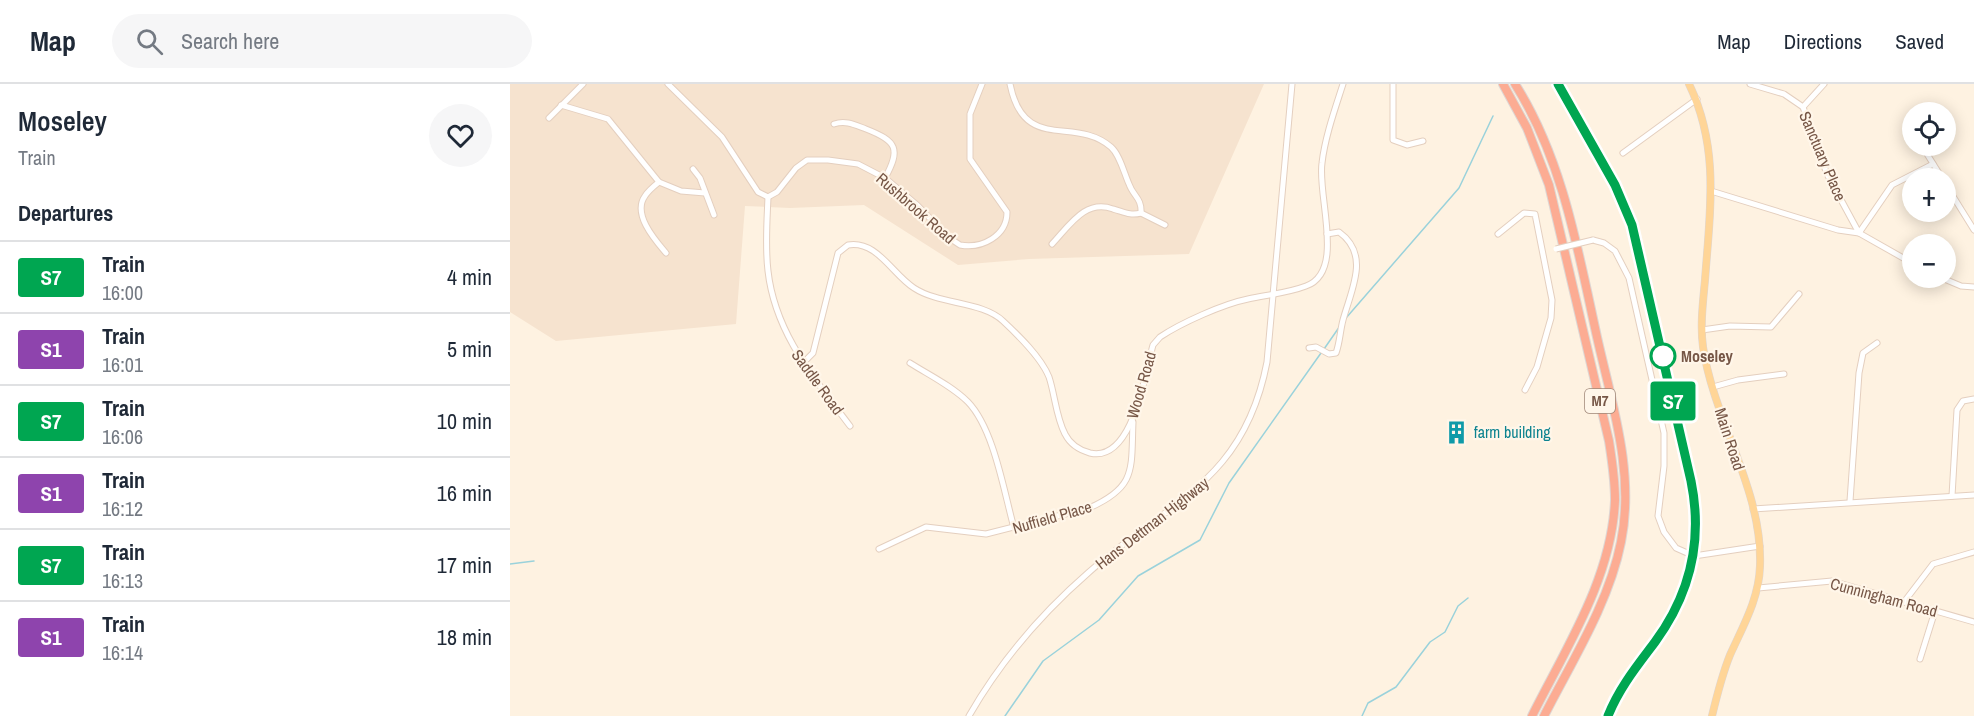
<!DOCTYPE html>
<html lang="en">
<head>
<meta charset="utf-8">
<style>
  body { margin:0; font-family:"Archivo Narrow",sans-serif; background:#f6f6f7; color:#1f2937; height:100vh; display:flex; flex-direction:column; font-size:22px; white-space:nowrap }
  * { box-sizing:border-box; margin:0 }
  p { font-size:20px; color:#747a83 }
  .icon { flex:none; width:33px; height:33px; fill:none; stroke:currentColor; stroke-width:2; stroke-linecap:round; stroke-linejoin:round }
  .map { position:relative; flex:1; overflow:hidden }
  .drawer { display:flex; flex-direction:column; background:#fff; width:510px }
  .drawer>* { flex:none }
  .badge { padding:0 12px; border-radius:4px; font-size:21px; line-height:39px }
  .fabs { position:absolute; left:1392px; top:18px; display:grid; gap:12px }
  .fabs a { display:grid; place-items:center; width:54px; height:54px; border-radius:50%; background:#fff; box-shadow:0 3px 15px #0003; font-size:30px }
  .map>.badge { position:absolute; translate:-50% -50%; box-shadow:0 0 0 3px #fff }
  h2 { padding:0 18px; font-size:22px; line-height:54px }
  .round { display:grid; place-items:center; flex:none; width:63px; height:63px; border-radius:32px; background:#f6f6f7 }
  .head { display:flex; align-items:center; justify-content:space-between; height:102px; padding:0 18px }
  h1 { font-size:28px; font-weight:600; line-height:45px }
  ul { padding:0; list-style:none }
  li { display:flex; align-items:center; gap:18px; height:72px; padding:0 18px; border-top:2px solid #e0e1e3 }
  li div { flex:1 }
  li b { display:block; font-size:22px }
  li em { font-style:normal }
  li .badge { min-width:66px; font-weight:700; text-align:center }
  header { display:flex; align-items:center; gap:36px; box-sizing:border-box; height:84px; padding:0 30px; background:#fff; border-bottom:2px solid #e0e1e3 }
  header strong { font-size:28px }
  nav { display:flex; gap:33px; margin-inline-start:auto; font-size:21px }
  .search { width:420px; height:54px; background:#f6f6f7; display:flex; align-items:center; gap:15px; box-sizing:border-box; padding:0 21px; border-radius:33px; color:#747a83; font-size:22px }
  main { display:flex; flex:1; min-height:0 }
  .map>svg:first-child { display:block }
</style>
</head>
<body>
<header>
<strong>Map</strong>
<div class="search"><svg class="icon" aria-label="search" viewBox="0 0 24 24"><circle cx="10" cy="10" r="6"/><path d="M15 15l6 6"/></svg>Search here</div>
<nav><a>Map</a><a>Directions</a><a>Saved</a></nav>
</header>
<main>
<section class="drawer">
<div class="head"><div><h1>Moseley</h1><p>Train</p></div><a class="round"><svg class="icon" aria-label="heart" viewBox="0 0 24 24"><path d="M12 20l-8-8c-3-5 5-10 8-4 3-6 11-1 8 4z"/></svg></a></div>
<h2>Departures</h2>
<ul>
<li><span class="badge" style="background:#00a651;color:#fff">S7</span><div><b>Train</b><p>16:00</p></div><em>4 min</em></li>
<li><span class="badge" style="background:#8e44ad;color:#fff">S1</span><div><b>Train</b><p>16:01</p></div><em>5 min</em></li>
<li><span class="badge" style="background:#00a651;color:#fff">S7</span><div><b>Train</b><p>16:06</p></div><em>10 min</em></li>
<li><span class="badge" style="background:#8e44ad;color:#fff">S1</span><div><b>Train</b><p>16:12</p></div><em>16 min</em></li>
<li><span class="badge" style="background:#00a651;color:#fff">S7</span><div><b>Train</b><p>16:13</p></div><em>17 min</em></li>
<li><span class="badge" style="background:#8e44ad;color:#fff">S1</span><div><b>Train</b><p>16:14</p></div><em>18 min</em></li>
</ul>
</section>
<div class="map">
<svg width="1464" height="632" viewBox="0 0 1464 632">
  <rect width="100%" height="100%" fill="#fef2e1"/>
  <path fill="#f6e3cf" d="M0 0H754L679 170 519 175 448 181 354 121 280 124 235 122 226 240 46 257 0 228Z"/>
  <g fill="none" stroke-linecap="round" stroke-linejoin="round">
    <g stroke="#9ad2db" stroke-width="1.5">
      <path d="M836 234 949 104 983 32"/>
      <path d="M814 265 830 242"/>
      <path d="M0 480 24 477"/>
      <path d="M495 632 533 577 589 536 628 492 690 456 719 399 811 269"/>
      <path d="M852 632 858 619 886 603 920 558 935 548 948 522 958 514"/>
    </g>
    <defs>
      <g id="minor">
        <path d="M158 0 212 53 248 108 258 113"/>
        <path d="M500 0C514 70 564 31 601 63 610 71 614 89 619 100 623 112 632 114 631 129"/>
        <path d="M883 0V56L897 61 913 57"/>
        <path d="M1240 0 1274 10 1293 23 1317 90 1349 149 1402 179"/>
        <path d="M51 21 98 35 149 98 171 107 195 109"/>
        <path d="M1293 23 1314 0"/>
        <path d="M39 34 73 0"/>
        <path d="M324 40C336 36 345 41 356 45 387 57 391 65 375 94"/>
        <path d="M1401 43 1402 46"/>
        <path d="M1412 62 1432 94"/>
        <path d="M1113 69 1187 15"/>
        <path d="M183 85 190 94 204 131"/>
        <path d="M149 98C144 102 138 107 135 112 122 130 145 156 156 169"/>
        <path d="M1436 101 1464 146"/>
        <path d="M1201 107 1328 146 1349 149 1382 101 1423 80"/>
        <path d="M258 113 267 108 286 84 297 76H318L348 80 375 94 408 122 438 153 450 161C472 165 497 152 497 128L460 75V30L472 0"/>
        <path d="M258 113C257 137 255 163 258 187 265 249 304 294 340 342"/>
        <path d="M988 150 1014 129 1025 130 1042 216 1041 234 1027 283 1015 306"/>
        <path d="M1083 156 1094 159 1105 167 1119 194 1154 349V382L1148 432 1154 448 1166 464 1184 472 1250 462"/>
        <path d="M542 160C560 141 575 115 603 125 614 128 620 132 631 129L655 141"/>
        <path d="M1432 194 1451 202 1464 203"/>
        <path d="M1192 246 1220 242 1261 243 1289 210"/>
        <path d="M799 264 806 263 819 270 826 269C830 258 830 247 833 236 841 206 861 171 829 148L817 150"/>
        <path d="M293 279 303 269 328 169 338 161C367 156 382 190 404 204 430 221 472 217 493 237 508 251 531 273 539 293 545 311 546 333 555 350 560 360 569 366 580 369 623 379 635 289 643 261L650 253C671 239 713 220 738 215 756 211 778 209 796 202 836 188 807 112 812 79 815 53 825 25 833 0"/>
        <path d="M400 279C419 291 442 302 458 318 484 345 494 408 504 444"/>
        <path d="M1203 303 1228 296 1274 290"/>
        <path d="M1442 412 1447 326 1453 317 1464 315"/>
        <path d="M1340 417 1349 289 1353 269 1367 259"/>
        <path d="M1243 425 1464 411"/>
        <path d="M369 465 416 443 476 450 579 424C627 403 621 385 623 338"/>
        <path d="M1248 504 1322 497 1464 538"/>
        <path d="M1394 518 1423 480 1464 468"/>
        <path d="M1410 575 1425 527"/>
        <path d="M459 632C490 578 531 530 578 489 659 417 734 398 757 278L782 0"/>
      </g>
      <path id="major" d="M1179 0C1210 64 1200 127 1195 196 1193 218 1190 241 1193 263 1204 337 1253 406 1250 482 1249 515 1233 542 1220 571 1212 591 1207 611 1202 632"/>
      <g id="highway">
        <path d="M993 0 1017 44 1039 101 1099 357C1102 376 1105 396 1105 416 1102 494 1056 564 1022 632"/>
        <path d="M1005 0C1053 76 1068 167 1087 253 1102 320 1125 389 1111 458 1099 519 1062 577 1034 632"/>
      </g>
    </defs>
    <use href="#minor" stroke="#e4cfbf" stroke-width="7"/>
    <use href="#major" stroke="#ded6d3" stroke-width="8"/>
    <use href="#highway" stroke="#ded6d3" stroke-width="10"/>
    <use href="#minor" stroke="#fff" stroke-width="5"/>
    <use href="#major" stroke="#ffd597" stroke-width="7"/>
    <use href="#highway" stroke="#fcac93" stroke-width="8"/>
    <defs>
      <path id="rail" d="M1048 0 1105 101 1122 141 1181 397C1193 456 1181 509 1145 558 1127 582 1109 604 1098 632"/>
    </defs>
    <use href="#rail" stroke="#b49fc7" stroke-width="4"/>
    <use href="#rail" stroke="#fff6e9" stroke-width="1.5" stroke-dasharray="4.5" stroke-linecap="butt"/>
    <defs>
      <path id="minor-bridge" d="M1046 165 1083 156"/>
    </defs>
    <use href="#minor-bridge" stroke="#e4cfbf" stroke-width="7" stroke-linecap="butt"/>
    <use href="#minor-bridge" stroke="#fff" stroke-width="5"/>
  </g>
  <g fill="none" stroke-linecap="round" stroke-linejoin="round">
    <defs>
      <path id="line" d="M1048 0 1105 101 1122 141 1181 397C1193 456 1181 509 1145 558 1127 582 1109 604 1098 632"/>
    </defs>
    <use href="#line" stroke="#fff" stroke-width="14"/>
    <use href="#line" stroke="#00a651" stroke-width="9"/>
  </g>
  <defs>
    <symbol id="building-bare" viewBox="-9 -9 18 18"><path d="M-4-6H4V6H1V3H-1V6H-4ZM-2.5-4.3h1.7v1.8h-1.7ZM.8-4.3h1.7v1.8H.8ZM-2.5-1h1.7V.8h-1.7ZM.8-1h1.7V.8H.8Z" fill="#0f9aa8" stroke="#fff6e9" stroke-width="2.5" paint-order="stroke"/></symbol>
  </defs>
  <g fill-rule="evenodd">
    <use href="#building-bare" x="930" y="332" width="33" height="33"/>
  </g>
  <circle fill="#fff" stroke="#00a651" stroke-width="3" cx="1153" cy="272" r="12"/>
  <g text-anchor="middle" stroke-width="4.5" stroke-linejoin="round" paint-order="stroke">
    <rect fill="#fff6e9" stroke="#9f8677" stroke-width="1.5" x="1075" y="305" width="30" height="24" rx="4.5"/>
    <g font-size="15" font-weight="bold" fill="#765646">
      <text x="1090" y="322">M7</text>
    </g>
    <g font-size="16" fill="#765646" stroke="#fff6e9">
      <text transform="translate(1313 72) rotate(67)" y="6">Sanctuary Place</text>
      <text transform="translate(406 124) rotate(41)" y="6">Rushbrook Road</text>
      <text transform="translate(308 298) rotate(54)" y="6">Saddle Road</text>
      <text transform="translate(631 301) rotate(-74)" y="6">Wood Road</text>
      <text transform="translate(1220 355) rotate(72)" y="6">Main Road</text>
      <text transform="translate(542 433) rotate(-16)" y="6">Nuffield Place</text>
      <text transform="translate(642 439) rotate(-38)" y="6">Hans Dettman Highway</text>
      <text transform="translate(1374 513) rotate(15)" y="6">Cunningham Road</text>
    </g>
    <g font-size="16" font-weight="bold" fill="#765646" stroke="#fff6e9" text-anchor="start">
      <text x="1171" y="278">Moseley</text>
    </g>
    <g font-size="16" fill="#0d838f" stroke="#fff6e9" text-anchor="start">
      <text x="964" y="354">farm building</text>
    </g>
  </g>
</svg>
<div class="fabs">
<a><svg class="icon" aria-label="locate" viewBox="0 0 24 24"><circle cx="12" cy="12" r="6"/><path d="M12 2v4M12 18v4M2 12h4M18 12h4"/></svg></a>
<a>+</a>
<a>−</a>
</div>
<b class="badge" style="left:1163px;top:317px;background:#00a651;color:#fff">S7</b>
</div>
</main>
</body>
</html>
